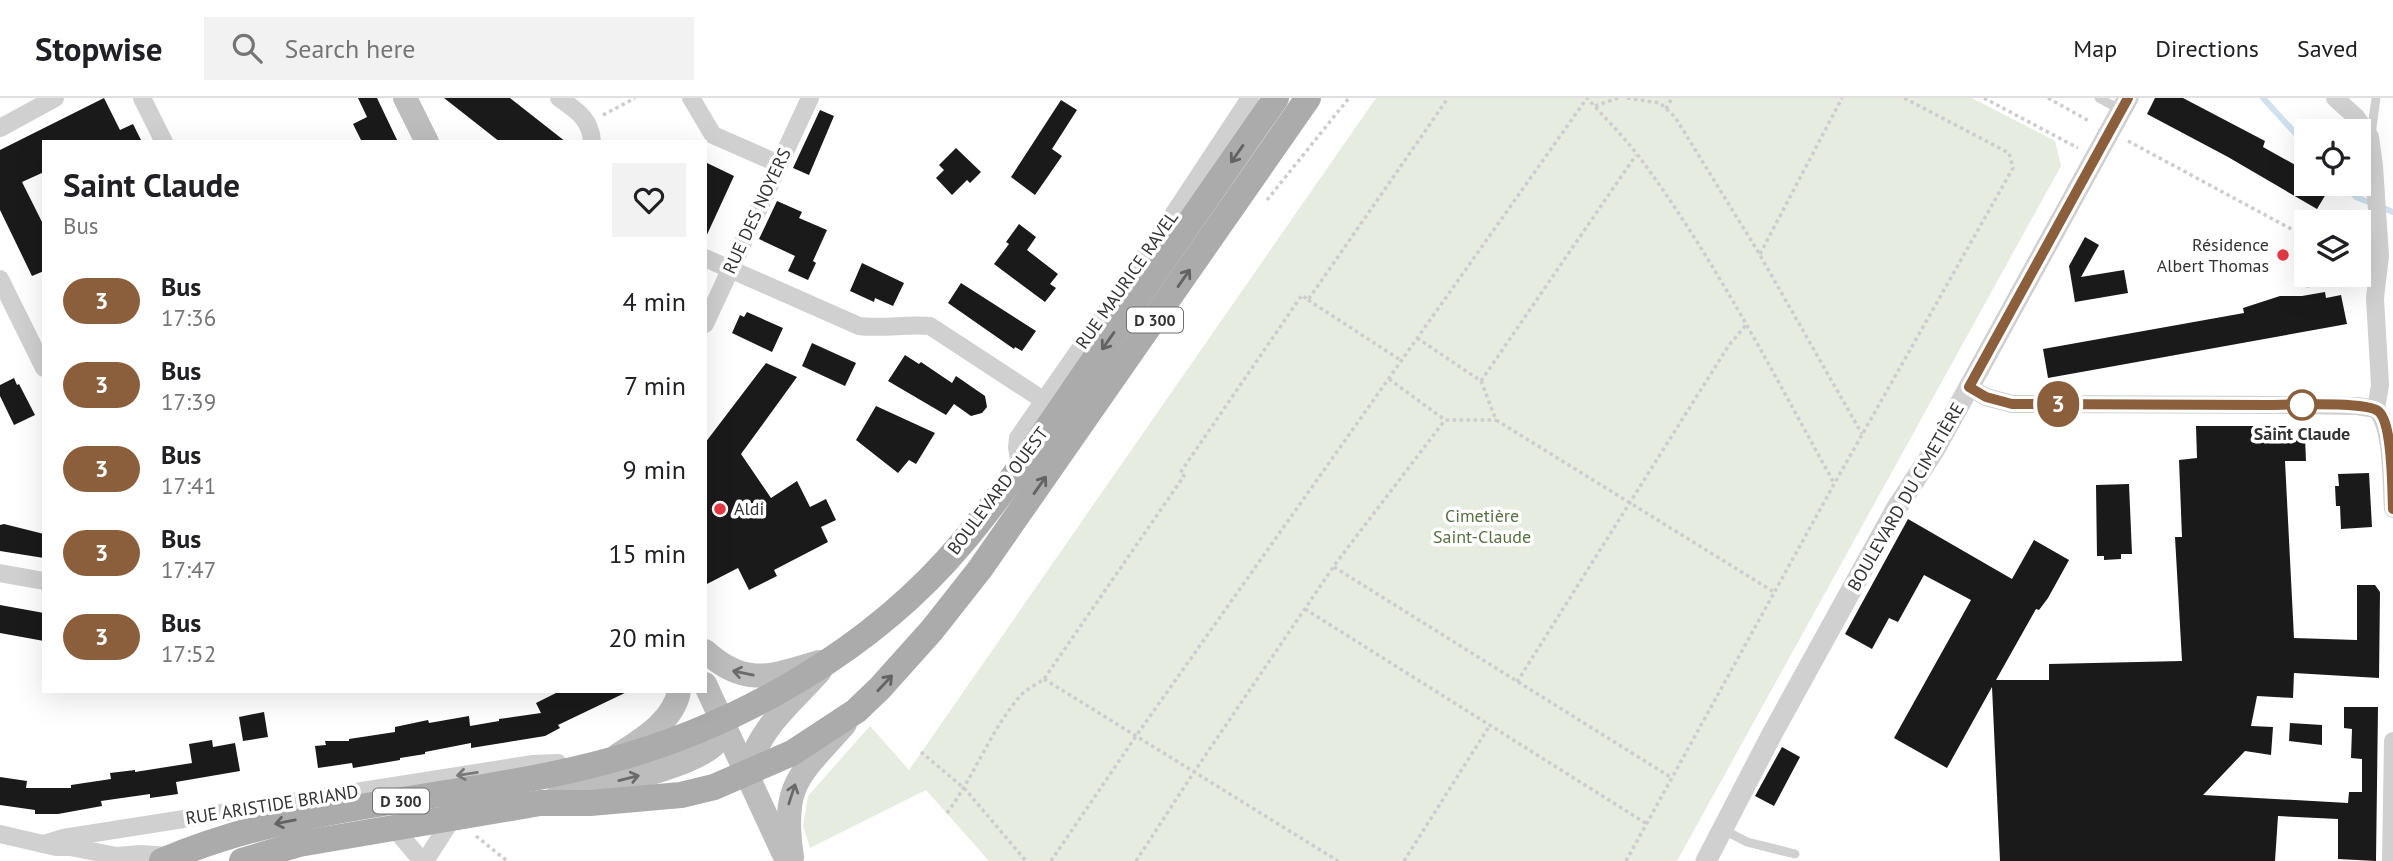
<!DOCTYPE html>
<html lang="en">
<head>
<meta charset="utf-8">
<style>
  body { margin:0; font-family:"PT Sans",sans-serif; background:#f2f2f2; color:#202124; height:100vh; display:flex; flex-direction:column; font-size:26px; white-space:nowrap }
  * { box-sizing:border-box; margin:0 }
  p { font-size:23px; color:#757577 }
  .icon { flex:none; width:38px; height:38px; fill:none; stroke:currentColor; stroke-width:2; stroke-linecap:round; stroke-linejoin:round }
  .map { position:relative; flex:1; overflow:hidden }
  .details { position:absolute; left:42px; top:42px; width:665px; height:553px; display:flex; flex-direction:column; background:#fff; border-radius:0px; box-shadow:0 7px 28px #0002 }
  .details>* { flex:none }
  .badge { padding:0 14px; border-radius:23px; font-size:24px; line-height:46px }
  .tools { position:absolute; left:2294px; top:21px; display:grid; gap:14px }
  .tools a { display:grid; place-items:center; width:77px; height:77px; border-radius:0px; background:#fff; box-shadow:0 7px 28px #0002; font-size:35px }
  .map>.badge { position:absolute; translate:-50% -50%; box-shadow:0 0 0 4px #fff }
  .round { display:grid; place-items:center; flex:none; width:74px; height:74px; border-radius:0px; background:#f2f2f2 }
  .headline { display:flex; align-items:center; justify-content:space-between; height:119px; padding:0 21px }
  h1 { font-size:33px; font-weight:800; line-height:52px }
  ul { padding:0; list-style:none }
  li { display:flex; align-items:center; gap:21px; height:84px; padding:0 21px }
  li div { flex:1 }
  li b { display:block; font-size:26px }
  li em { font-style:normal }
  li .badge { min-width:77px; font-weight:700; text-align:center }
  header { display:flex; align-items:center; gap:42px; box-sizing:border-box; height:98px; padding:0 35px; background:#fff; border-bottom:2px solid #e0e0e0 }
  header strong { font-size:33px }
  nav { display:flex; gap:38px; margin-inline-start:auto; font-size:24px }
  .search { width:490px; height:63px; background:#f2f2f2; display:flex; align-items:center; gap:18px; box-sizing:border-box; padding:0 24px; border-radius:0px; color:#757577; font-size:26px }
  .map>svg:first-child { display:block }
</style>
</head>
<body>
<header>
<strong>Stopwise</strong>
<div class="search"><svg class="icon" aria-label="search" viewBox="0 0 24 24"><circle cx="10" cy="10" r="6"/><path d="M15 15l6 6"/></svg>Search here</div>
<nav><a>Map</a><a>Directions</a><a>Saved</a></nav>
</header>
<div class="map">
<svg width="2393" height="763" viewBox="0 0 2393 763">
  <rect width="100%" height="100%" fill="#fff"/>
  <path fill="#e6ecdf" d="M1376 0H1972L2055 43 2061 68 1677 763H989L926 692 810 750 803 728 808 698 870 628 909 672Z"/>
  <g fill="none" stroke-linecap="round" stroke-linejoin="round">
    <g stroke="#cfe2ee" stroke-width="6">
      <path d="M2263 0 2306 47"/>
      <path d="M2344 86 2356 99 2393 114"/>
    </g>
  </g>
  <g fill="#1a1a1a">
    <path d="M104 0 120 32 133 26 142 44H44V74L22 84 44 128V173L32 178 0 112V52Z"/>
    <path d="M358 0H377L398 44H362L353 26 367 19Z"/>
    <path d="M444 0H510L566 44H500Z"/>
    <path d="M2155 0H2183L2265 43 2263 49 2306 73V86H2332L2317 111 2228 59 2147 16Z"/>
    <path d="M1061 2 1077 12 1052 51 1062 58 1035 97 1011 79Z"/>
    <path d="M820 12 834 18 809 77 793 70Z"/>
    <path d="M956 50 981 74 970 85 967 82 952 97 936 80 944 72 939 67Z"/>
    <path d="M705 64 734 78 705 141Z"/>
    <path d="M777 103 802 114 799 120 827 132 813 163 816 165 808 182 788 173 795 158 759 141Z"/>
    <path d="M1019 126 1036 139 1027 152 1058 176 1050 186 1056 190 1045 204 994 166 1009 146 1006 144Z"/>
    <path d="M2085 139 2099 147 2081 179 2124 172 2128 195 2075 204 2069 168Z"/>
    <path d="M862 165 904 185 893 208 875 200 874 204 850 193Z"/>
    <path d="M961 185 1036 233 1022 253 1015 249 1014 251 948 205Z"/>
    <path d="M2325 194 2326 200 2341 197 2347 226 2048 280 2043 251 2244 215 2243 210 2280 198H2302Z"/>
    <path d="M747 214 783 230 772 254 732 235 740 217 744 219Z"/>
    <path d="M812 245 856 265 845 288 802 268Z"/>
    <path d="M905 257 919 266 921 264 952 285 956 278 985 298 987 309 982 315 971 318 954 306 946 317 888 283Z"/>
    <path d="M766 265 797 279 741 356 771 400 797 383 810 409 826 401 836 422 821 429 828 444 774 472 777 478 749 492 738 470 705 487V345Z"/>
    <path d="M14 280 17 287 19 286 35 317 14 327 0 298V287Z"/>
    <path d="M876 308 935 335 916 366 909 362 898 375 856 342Z"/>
    <path d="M2196 328H2293V340L2305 339 2306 363H2285L2294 540 2357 542V487H2375L2380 494 2379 580 2294 575 2293 600 2257 598 2251 628 2273 629 2271 657 2245 653 2203 697 2348 705 2349 694H2362V661L2351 660 2352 631 2344 630V609H2378L2376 763 2338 761V721L2278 718 2275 763H2000L1992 589 1947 670 1894 640 1971 502 1924 477 1898 524 1889 520 1872 551 1845 536 1908 421 2012 481 2034 442 2069 462 2048 500 2039 512 2036 511 1996 582H2049V566L2182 563 2175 439H2182L2179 362 2197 360Z"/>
    <path d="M2369 375 2372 429 2341 431 2340 408H2336L2335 388H2339L2338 376Z"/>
    <path d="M2129 386 2132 456H2121V461L2104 462V458H2097L2096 387Z"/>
    <path d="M4 426 44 436V460L0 453V427Z"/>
    <path d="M0 507 44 515V543L0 535Z"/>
    <path d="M560 593H629L558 627 560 630 545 638 471 650V645L425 654V656L400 660V662L353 670 352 665 318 670 315 648 326 647 325 643H349V641L395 634V629L428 622 429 625 469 618 470 628 499 623V621L541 615 536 605Z"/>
    <path d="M264 614 268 639 243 643 239 619Z"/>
    <path d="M2290 625 2322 627V647L2289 643Z"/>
    <path d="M212 642 213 649 235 645 240 673 176 684 178 696 150 700V696L101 703 102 708 58 716H35V712L0 707V679L27 683 26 690H71V687L111 681 110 675 135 672V674L192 665 189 646Z"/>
    <path d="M1782 649 1800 659 1774 708 1755 698Z"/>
  </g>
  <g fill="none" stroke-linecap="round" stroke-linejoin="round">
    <g stroke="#cdcdcd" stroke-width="3.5" stroke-dasharray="3.5 3.5" stroke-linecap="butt">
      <path d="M1627 0 1660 5 1675 19 1757 152 1862 336"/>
      <path d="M1984 0 2078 50"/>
      <path d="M2048 0 2089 23"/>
      <path d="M1595 8 1618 0"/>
      <path d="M1666 11 1672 0"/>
      <path d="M603 17 635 0"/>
      <path d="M2128 43 2306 139"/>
      <path d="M1267 102 1349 0"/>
      <path d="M1760 156 1842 0"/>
      <path d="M2306 188 2360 183"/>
      <path d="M1308 202 1402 263"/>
      <path d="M1417 240 1481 283 1496 322 1774 494"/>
      <path d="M1389 281 1445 322H1496"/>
      <path d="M1481 283 1636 57"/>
      <path d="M1334 469 1672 680"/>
      <path d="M1305 511 1647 726"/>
      <path d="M1044 581 1338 763"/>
      <path d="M1517 584 1729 247 1746 227"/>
      <path d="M921 654 965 691 1026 763"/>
      <path d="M947 715C974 679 991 631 1021 597 1027 591 1037 586 1044 581L1184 378 1180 375 1302 197 1308 202 1448 0"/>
      <path d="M476 738 507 763"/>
      <path d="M1051 763 1136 638 1587 0C1606 21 1627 42 1643 64 1717 165 1774 277 1834 385"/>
      <path d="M1136 763 1194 674 1336 465 1445 322"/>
      <path d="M1404 763 1490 627"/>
      <path d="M1626 763 1833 388 2013 70 2009 55 1904 0"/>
    </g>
    <g stroke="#d0d0d0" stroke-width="9">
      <path d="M2099 0 2121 12"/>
      <path d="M2371 37 2376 0"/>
      <path d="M1724 732 1747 744 1795 756"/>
    </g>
    <g stroke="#d0d0d0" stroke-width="18">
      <path d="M142 0 164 44"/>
      <path d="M559 0C576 12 591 21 592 44"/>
      <path d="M691 0 713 37 779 66"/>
      <path d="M2335 0 2356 19 2370 39 2374 68 2380 158 2375 200 2380 287 2376 311"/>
      <path d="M0 30 55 0"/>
      <path d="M705 160 859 228C883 231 906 226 930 228L1043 302"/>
      <path d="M0 181 44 270"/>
      <path d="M705 226 810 0"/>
      <path d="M1969 289 1986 299 2012 306 2290 307 2357 308 2376 311"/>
      <path d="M2376 311C2393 329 2391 385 2393 411"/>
      <path d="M1020 367 1017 349 1018 340 1169 123 1250 0"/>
      <path d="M0 475 44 483"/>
      <path d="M395 731 422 763"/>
      <path d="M0 736 56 749H70L117 758 140 756 172 758"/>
      <path d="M43 746 63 740 533 666 558 665"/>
      <path d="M425 763 452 721"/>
      <path d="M2391 763 2393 643"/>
    </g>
    <path stroke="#d0d0d0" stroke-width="21" d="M1706 763 1772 636 1896 411 1935 351 2128 0"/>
    <g stroke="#bdbdbd" stroke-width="24">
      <path d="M405 0 427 44"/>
      <path d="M705 553C746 590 771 578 819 564"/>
      <path d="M705 586 787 763"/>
      <path d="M618 657C641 642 674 623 679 593"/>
      <path d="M747 675C760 628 789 608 820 573"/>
      <path d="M554 701C590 690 691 671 715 646 722 639 723 631 723 621"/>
      <path d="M792 759C781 686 799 678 845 626"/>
    </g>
    <g stroke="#ababab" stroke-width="26">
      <path d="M162 763C302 702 461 703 608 663 740 628 874 550 962 445 1008 390 1048 329 1088 271 1151 181 1213 90 1276 0"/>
      <path d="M242 763 299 746 540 705H590L681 697 714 689 792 655 856 613 880 590 932 532 980 471 1308 0"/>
    </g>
  </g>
  <defs><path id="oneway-shaft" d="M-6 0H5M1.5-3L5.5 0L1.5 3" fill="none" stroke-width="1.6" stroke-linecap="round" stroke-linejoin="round" transform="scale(1.75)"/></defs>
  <g stroke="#636363">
    <use href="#oneway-shaft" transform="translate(1237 56) rotate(125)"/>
    <use href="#oneway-shaft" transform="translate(1184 180) rotate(-55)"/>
    <use href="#oneway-shaft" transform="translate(1108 243) rotate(125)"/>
    <use href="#oneway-shaft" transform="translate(1040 387) rotate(-55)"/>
    <use href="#oneway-shaft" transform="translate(885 585) rotate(-47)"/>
    <use href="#oneway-shaft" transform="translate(285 724) rotate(169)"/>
  </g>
  <g stroke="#6a6a6a">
    <use href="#oneway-shaft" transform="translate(743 575) rotate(-168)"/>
    <use href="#oneway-shaft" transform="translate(629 680) rotate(-14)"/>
    <use href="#oneway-shaft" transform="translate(792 696) rotate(-72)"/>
  </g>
  <use stroke="#7a7a7a" href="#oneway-shaft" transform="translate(467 676) rotate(171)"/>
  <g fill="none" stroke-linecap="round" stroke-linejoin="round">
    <defs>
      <path id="line" d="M2128 0 1969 289 1986 299 2012 306C2097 306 2182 307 2267 307 2287 307 2365 303 2378 313 2393 324 2392 391 2393 411"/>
    </defs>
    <use href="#line" stroke="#fff" stroke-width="16"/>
    <use href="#line" stroke="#8b5e3c" stroke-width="10"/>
  </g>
  <g fill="#e63946" stroke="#fff" stroke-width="2.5">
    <circle cx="2283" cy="157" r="7"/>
    <circle cx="720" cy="411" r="7"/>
  </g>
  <circle fill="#fff" stroke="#8b5e3c" stroke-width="3.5" cx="2302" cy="307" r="14"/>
  <g text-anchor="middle" stroke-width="7" stroke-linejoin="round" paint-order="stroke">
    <g fill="#fff" stroke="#707070" stroke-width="2">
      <rect x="1127" y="209.5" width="56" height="25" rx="5"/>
      <rect x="373" y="690.5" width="56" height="25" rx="5"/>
    </g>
    <g font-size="16" font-weight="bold" fill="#333">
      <text x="1155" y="228">D 300</text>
      <text x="401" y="709">D 300</text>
    </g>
    <g font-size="18" fill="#333" stroke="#fff">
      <text transform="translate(757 113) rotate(-65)" y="6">RUE DES NOYERS</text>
      <text transform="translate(1127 182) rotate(-55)" y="6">RUE MAURICE RAVEL</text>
      <text transform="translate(998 393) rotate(-53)" y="6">BOULEVARD OUEST</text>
      <text transform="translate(1906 399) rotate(-60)" y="6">BOULEVARD DU CIMETIÈRE</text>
      <text transform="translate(272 707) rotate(-9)" y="6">RUE ARISTIDE BRIAND</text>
    </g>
    <g font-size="18" fill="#333" stroke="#fff" text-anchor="end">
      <text x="2269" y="153">Résidence<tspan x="2269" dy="21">Albert Thomas</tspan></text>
      <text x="734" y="417" text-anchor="start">Aldi</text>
    </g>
    <g font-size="18" font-weight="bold" fill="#333" stroke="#fff">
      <text x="2302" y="342">Saint Claude</text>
    </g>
    <g font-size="18" fill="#56703f" stroke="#fff">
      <text x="1482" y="424">Cimetière<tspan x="1482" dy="21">Saint-Claude</tspan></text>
    </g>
  </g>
</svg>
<div class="tools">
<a><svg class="icon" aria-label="locate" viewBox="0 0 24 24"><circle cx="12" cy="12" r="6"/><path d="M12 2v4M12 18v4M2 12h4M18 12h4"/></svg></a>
<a><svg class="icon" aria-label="layers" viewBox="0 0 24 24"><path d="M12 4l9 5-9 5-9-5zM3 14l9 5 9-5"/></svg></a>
</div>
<b class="badge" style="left:2058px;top:306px;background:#8b5e3c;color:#fff">3</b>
<section class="details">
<div class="headline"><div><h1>Saint Claude</h1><p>Bus</p></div><a class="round"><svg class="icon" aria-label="heart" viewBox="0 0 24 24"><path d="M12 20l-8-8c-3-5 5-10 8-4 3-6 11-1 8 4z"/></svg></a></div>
<ul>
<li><span class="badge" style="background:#8b5e3c;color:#fff">3</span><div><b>Bus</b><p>17:36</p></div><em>4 min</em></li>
<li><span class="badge" style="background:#8b5e3c;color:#fff">3</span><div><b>Bus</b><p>17:39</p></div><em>7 min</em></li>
<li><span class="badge" style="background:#8b5e3c;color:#fff">3</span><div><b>Bus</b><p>17:41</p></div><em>9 min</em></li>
<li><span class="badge" style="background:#8b5e3c;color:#fff">3</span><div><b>Bus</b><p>17:47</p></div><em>15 min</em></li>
<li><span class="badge" style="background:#8b5e3c;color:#fff">3</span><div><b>Bus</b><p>17:52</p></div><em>20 min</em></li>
</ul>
</section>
</div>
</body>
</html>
